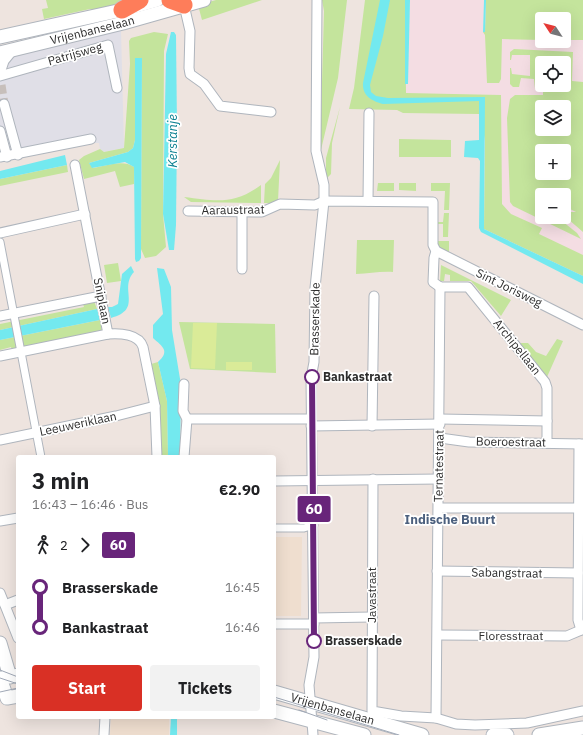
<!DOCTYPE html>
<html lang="en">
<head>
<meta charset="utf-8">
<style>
  body { margin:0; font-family:"IBM Plex Sans",sans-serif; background:#f2f2f2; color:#202124; height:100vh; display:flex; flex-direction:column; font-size:15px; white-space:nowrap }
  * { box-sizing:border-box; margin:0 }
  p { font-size:13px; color:#757577 }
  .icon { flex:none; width:22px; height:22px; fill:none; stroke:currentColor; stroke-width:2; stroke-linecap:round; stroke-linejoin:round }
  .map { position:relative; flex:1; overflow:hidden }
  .side { position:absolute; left:16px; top:455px; width:260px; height:264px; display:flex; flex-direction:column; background:#fff; border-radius:4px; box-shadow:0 4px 16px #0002 }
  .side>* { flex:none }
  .badge { padding:0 8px; border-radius:3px; font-size:14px; line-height:26px }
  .needle { width:26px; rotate:306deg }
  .fabs { position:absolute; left:535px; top:12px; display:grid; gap:8px }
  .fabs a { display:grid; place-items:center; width:36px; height:36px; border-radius:4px; background:#fff; box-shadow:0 4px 16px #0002; font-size:20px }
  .map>.badge { position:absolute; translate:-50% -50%; box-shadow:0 0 0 2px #fff }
  .legs { display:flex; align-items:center; gap:6px; height:44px; padding:0 16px; font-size:13px }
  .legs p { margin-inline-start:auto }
  .head { display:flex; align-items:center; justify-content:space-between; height:68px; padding:0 16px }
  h1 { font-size:22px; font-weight:700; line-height:30px }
  .primary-button { display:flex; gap:8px; margin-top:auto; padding:8px 16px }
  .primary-button a { flex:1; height:46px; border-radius:4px; background:#d93025; color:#fff; font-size:16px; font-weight:700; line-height:46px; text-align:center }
  .primary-button a+a { background:#f2f2f2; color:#202124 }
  ul { padding:0 16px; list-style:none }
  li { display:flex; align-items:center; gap:14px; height:40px; font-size:15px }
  li i { display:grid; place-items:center; width:6px; height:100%; margin:0 5px; background:currentColor }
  li i::after { content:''; width:10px; height:10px; margin:-5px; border:3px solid; border-radius:50%; background:#fff }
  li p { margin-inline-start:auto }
  li:first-child i { background:linear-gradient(#0000 50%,currentColor 0) }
  li:last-child i { background:linear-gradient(currentColor 50%,#0000 0) }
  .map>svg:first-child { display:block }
</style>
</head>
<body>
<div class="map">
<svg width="583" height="735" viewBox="0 0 583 735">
  <rect width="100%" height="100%" fill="#eee4df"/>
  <path fill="#e0dfe7" d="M121 30 124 148 104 152 100 149 99 143H94L0 162V60Z"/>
  <g fill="#efdecf">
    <path d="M274 537H302L301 616H274Z"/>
    <path d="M111 717H169V735H110Z"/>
  </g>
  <path fill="#f4dde3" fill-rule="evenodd" d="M393 0H583V274L489 230V95L376 93ZM542 19H564V41H542ZM542 63H564V85H542ZM542 107H564V129H542ZM542 151H564V173H542ZM542 195H564V217H542Z"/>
  <g fill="#c4e49c" fill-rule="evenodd">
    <path d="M46 0H136L99 11 90 9 44 19 42 9 48 8Z"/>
    <path d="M216 0H262L202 20 198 5Z"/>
    <path d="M322 0H347L338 78 320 154 324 11Z"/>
    <path d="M365 0H405L406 93 501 95 502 204 511 214 542 228 539 234 583 255V276L484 229 485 141 479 101V114L403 113 397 110 349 109 354 88Z"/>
    <path d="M486 0H583V40H564V19H542V40L502 39 501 79 499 83H487L485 35 483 32H485Z"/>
    <path d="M154 32 168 34 164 51 163 214 166 247 156 256 145 258 141 249 142 58 135 140 133 148 128 152 89 163 93 168C105 166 123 159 134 167V184L120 187 115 171 84 179 79 160 84 156 100 149 104 152 124 148 130 64 129 41 131 38Z"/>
    <path d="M514 49 573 52 572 81 583 82V232L568 219 571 212H576L564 206V195H542V217H557L577 233 581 239 513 206 510 202 507 118 510 99 515 95H543V89H535L534 79 521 78 519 87H513L510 84V68H511L512 74 530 76V55H512L511 60H510V52ZM542 63H564V85H542ZM542 107H564V129H542ZM542 151H564V173H542Z"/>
    <path d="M340 107 332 143 331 174 326 179V158Z"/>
    <path d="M399 139 451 140V157H399Z"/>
    <path d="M280 160 278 201 272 203H264L265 184 271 178Z"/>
    <path d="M67 165 68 172 0 186V179Z"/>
    <path d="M378 183H394V191H377Z"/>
    <path d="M399 183H416V191L399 190Z"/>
    <path d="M431 183H450L449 210H444L445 191H431Z"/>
    <path d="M261 185V203L191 202 184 197C216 201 234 205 261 185Z"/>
    <path d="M444 213H449L448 237H443V224H438V222H443Z"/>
    <path d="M357 240H394L393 272C380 271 369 274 356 274Z"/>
    <path d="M436 241H449V253L441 252Z"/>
    <path d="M118 263 121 281 107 283 104 265Z"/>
    <path d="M441 265 511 300 501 316 471 281H450V275L445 274 444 281H440Z"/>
    <path d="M94 301 97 309 0 330V324L84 307 83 304Z"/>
    <path d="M100 320 102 331 12 350 11 347 0 350V340Z"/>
    <path d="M179 322 275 324 276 373 190 369Z"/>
    <path d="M557 339 563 341 547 377 519 343H528L536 352 546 356Z"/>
    <path d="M158 362 167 401 168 457H160L151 364Z"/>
  </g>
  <g fill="#daeb98">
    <path d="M193 323H217L215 369 191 368Z"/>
    <rect x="226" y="362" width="26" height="8"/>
  </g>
  <g fill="#73e9ef">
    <path d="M380 0H390L383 36 370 85 371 92 376 96 388 98 485 97 484 229 583 276V284L481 232 479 228 480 161 478 158 464 157 465 141 479 140V101L383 104C372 101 362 96 363 83Z"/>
    <path d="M405 0H410L408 84H405Z"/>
    <path d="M484 0H486L485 32H483Z"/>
    <path d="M171 32H174L176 35 177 129 176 225 174 250H169L163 214 166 54Z"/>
    <path d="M135 58H142L141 258 139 261 136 262 135 259 134 167 125 162 92 168 89 163 128 152 133 148 135 140Z"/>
    <path d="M65 155 67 165 0 179V171Z"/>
    <path d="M131 266 134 272C118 289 144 309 111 318L108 307H112L118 304 122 274Z"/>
    <path d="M157 268 164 269 171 287 172 330 181 385 180 457H168L167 401 158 362C170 351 163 347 153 338V325L163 314Z"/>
    <path d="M97 309 100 320 0 340V330Z"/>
    <path d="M171 717H177V735H170Z"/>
  </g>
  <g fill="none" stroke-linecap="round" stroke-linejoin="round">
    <path stroke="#c7bfbb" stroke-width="9" stroke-dasharray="9 4.5" stroke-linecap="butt" d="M1 85 4 104"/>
    <defs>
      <g id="pedestrian">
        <path d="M0 242 41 457"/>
        <path d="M274 528H304L314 525"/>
      </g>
      <g id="minor">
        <path d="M184 5 190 31 189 68 190 74 204 84 220 106 271 112"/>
        <path d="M0 73 4 61 13 50"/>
        <path d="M0 76 108 45 117 88"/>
        <path d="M4 104 18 155"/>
        <path d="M0 131 7 157"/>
        <path d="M0 157 91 139"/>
        <path d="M75 165 108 334C120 333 139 334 143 347L155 406 157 457"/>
        <path d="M368 201 369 113"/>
        <path d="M188 211 262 212 280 204 315 205 324 201 433 202V245L436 251 434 258 433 282 440 287"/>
        <path d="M0 233 85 214"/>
        <path d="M436 251 583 325"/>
        <path d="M242 269V212"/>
        <path d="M440 287H468L545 382 547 388V442"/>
        <path d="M0 316 101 296"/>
        <path d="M0 356 108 334"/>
        <path d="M184 384 183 411 187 419 184 457"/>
        <path d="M187 419H311"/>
        <path d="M440 419 547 421"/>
        <path d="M311 426 440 424"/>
        <path d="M372 426 374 296"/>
        <path d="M440 438 469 442 583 444"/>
        <path d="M0 440 116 416 155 406"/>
        <path d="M579 444 578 620 581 630"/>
        <path d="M373 479 372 711 401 716 436 718 456 724 475 725 527 723 583 711"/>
        <path d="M274 481 439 479"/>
        <path d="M439 508H579"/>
        <path d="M0 521 18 518"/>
        <path d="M437 571 578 573"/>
        <path d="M0 593 18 638"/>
        <path d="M5 605 18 600"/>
        <path d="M314 618 372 617"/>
        <path d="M274 624H314"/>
        <path d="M438 635 567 636 581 630"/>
        <path d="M436 718 440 287"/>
        <path d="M104 735 105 717"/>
        <path d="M313 735 309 685 314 657 311 378 314 362 315 288 324 201V185L316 151 317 0"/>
      </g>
      <g id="secondary">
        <path d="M0 37 122 10 157 0"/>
        <path id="s1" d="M0 53 123 23 204 0"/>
        <path d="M0 643 10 677 18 675"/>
        <path d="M0 678 7 698 18 696"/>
        <path id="s2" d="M274 692 422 735"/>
        <path d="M274 711 364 735"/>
        <path d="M493 735H507"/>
        <path d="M539 735 583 728"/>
      </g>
      <g id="motorway">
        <path d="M170 0 184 5"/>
        <path d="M122 10 140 0"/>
      </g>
    </defs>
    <use href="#pedestrian" stroke="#afb5bd" stroke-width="9"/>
    <use href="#minor" stroke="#afb5bd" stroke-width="11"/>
    <use href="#secondary" stroke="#afb5bd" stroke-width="15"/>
    <use href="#motorway" stroke="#c4c4c4" stroke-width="19"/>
    <use href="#pedestrian" stroke="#fff" stroke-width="7"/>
    <use href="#minor" stroke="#fff" stroke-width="9"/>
    <use href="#secondary" stroke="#fff" stroke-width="13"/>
    <use href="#motorway" stroke="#fe7d5a" stroke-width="17"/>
    <g stroke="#a1a9b7" stroke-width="1">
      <path d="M0 670 18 677"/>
      <path d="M0 678 18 684"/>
      <path d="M0 692 18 688"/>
      <path d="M274 697 399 735"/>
      <path d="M299 710 327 720"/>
    </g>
  </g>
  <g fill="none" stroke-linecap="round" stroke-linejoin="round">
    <defs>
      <path id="line-1" d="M312 377 314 641"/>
    </defs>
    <use href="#line-1" stroke="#fff" stroke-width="9"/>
    <use href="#line-1" stroke="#68257a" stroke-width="6"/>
  </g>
  <g fill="#fff" stroke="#68257a" stroke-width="2">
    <circle cx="312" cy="377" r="7"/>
    <circle cx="314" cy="641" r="7"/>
  </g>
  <g text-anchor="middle" stroke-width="3.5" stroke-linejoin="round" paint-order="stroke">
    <g font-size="12" fill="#2d2d2d" stroke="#fff">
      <text dy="4" stroke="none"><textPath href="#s1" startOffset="95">Vrijenbanselaan</textPath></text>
      <text transform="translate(75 54) rotate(-16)" y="4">Patrijsweg</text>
      <text transform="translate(233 210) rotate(-1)" y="4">Aaraustraat</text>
      <text transform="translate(509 288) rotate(26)" y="4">Sint Jorisweg</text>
      <text transform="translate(102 301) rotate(79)" y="4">Sniplaan</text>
      <text transform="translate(315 319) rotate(-89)" y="4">Brasserskade</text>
      <text transform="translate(517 347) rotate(51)" y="4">Archipellaan</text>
      <text transform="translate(78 424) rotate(-12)" y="4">Leeuweriklaan</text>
      <text transform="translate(511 442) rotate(1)" y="4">Boeroestraat</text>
      <text transform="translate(439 466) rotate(-89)" y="4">Ternatestraat</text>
      <text transform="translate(507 573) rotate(1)" y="4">Sabangstraat</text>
      <text transform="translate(372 595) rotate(-90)" y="4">Javastraat</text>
      <text x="511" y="640">Floresstraat</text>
      <text dy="4" stroke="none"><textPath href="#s2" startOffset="61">Vrijenbanselaan</textPath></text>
    </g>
    <g font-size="12" font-weight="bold" fill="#2d2d2d" stroke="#fff" text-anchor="start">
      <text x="323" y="381">Bankastraat</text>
      <text x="325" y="645">Brasserskade</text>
    </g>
    <g font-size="13" font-style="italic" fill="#0e8191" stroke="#fff">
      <text transform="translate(172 141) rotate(-90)" y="5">Kerstanje</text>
    </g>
    <g font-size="13" font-weight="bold" fill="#4c607e" stroke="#fff">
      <text x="450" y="524">Indische Buurt</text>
    </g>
  </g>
</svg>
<div class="fabs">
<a><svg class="needle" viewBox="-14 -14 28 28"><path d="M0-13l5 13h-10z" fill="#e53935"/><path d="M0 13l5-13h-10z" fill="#757577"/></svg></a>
<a><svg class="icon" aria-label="locate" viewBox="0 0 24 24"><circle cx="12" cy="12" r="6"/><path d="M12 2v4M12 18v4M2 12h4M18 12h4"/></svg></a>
<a><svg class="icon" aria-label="layers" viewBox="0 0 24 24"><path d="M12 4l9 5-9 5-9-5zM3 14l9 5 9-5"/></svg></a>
<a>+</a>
<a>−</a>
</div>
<b class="badge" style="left:314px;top:509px;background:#68257a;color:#fff">60</b>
<section class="side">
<div class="head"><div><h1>3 min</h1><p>16:43 – 16:46 · Bus</p></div><b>€2.90</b></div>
<div class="legs"><svg class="icon" aria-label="walk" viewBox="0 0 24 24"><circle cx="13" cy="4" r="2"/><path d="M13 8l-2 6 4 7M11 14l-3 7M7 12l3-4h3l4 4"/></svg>2<svg class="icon" aria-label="forward" viewBox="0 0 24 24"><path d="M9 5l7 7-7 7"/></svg><b class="badge" style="background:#68257a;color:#fff">60</b></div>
<ul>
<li><i style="color:#68257a"></i><b>Brasserskade</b><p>16:45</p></li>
<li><i style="color:#68257a"></i><b>Bankastraat</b><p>16:46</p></li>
</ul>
<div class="primary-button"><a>Start</a><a>Tickets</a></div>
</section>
</div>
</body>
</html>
